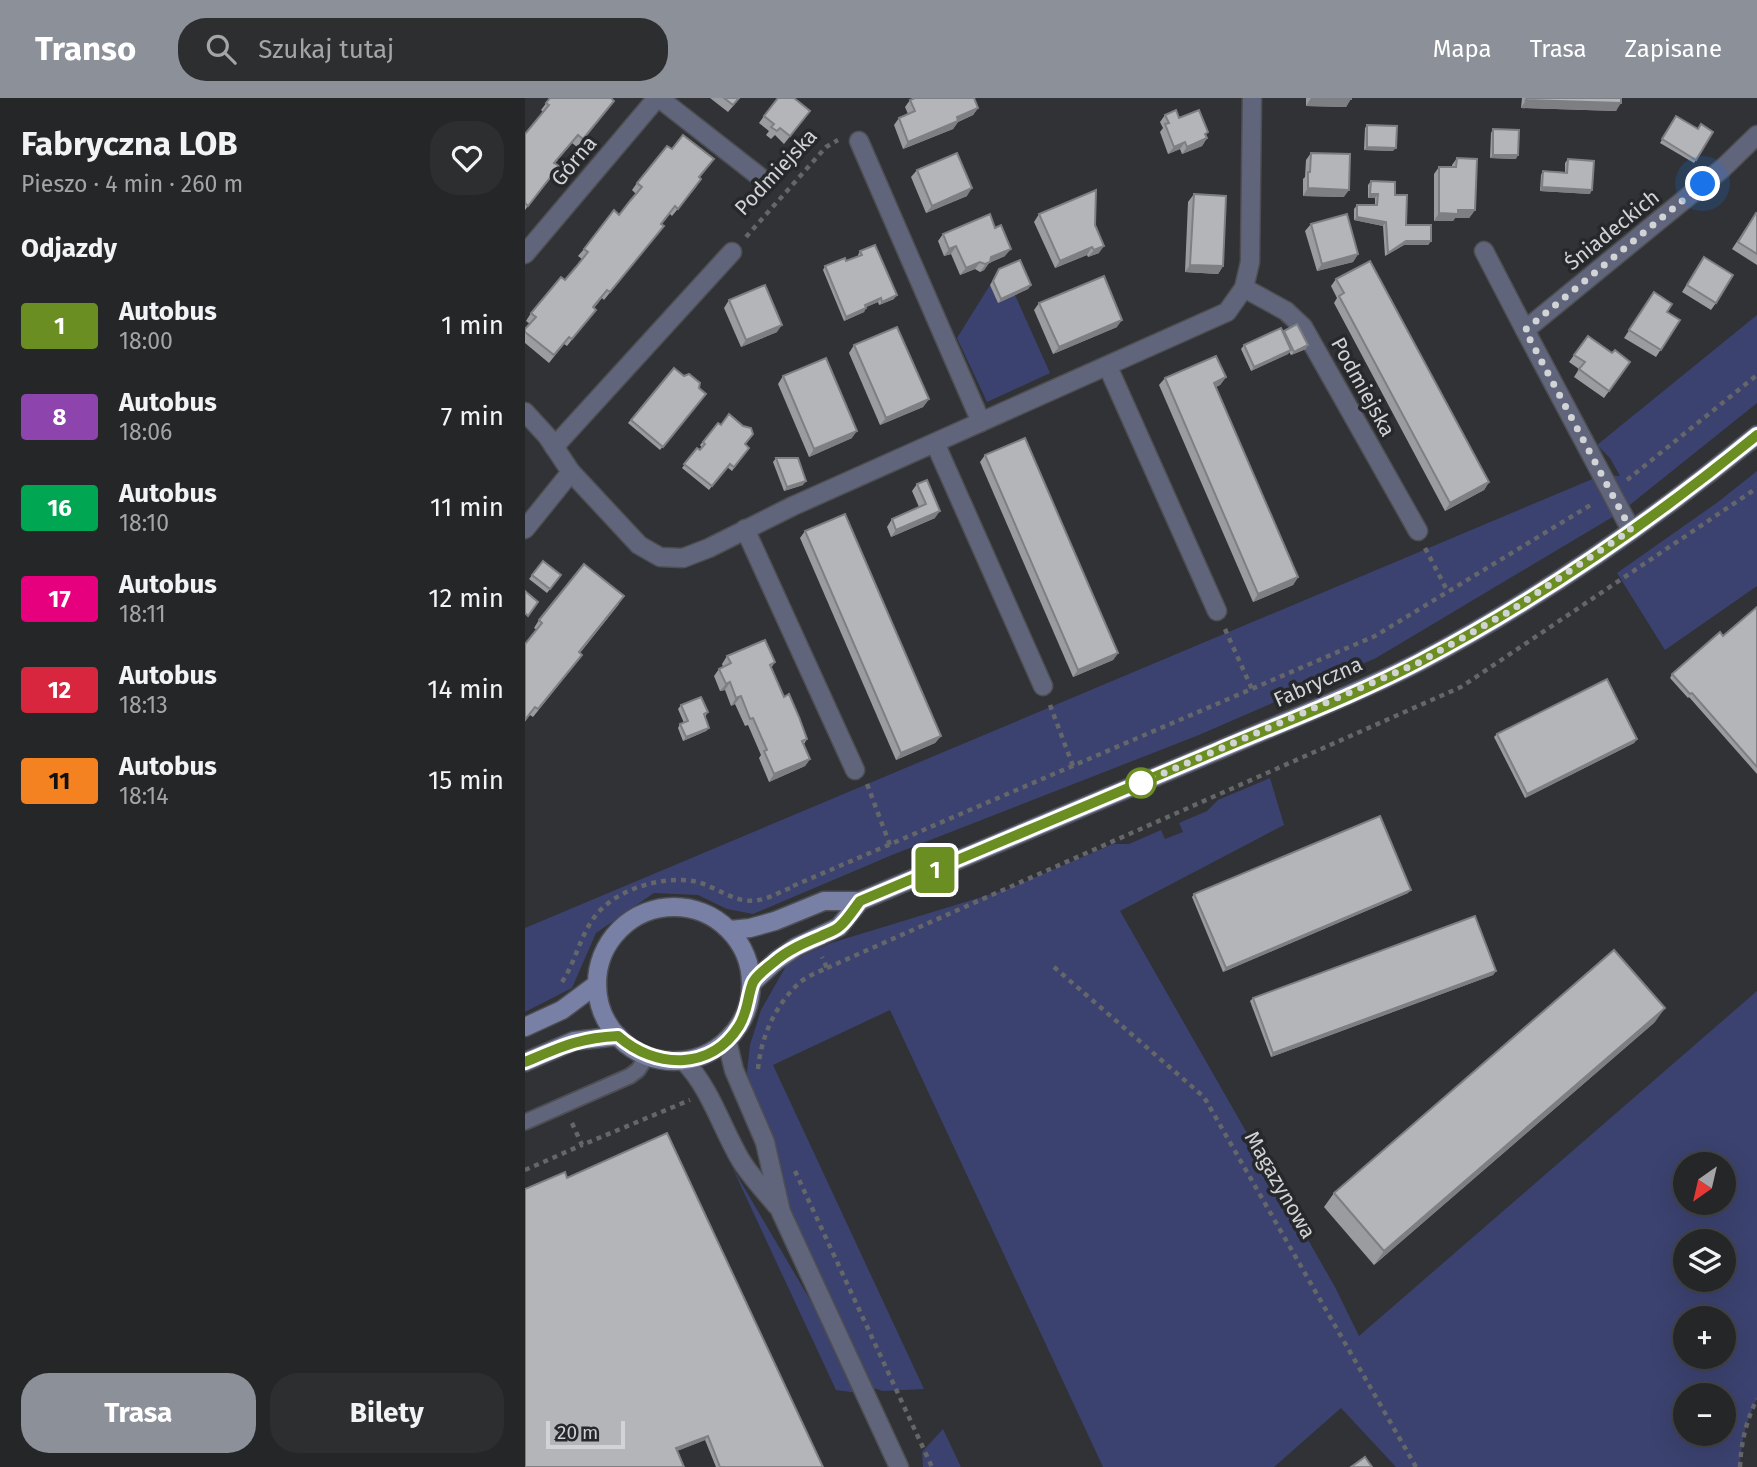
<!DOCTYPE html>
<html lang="pl">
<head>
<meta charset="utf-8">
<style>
  body { margin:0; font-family:"Fira Sans",sans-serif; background:#2d2e30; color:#f1f3f6; height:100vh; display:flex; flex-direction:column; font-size:26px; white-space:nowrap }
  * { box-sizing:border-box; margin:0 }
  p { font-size:23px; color:#a3a5a8 }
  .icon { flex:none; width:38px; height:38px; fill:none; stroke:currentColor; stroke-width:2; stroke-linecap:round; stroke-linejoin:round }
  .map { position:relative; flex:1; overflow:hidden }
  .sheet { display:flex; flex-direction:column; background:#252628; width:525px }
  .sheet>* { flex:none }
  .badge { padding:0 14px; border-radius:5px; font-size:24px; line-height:46px }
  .needle { width:46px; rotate:214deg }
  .buttons { position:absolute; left:1148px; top:1054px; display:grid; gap:14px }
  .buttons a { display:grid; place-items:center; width:63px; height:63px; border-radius:50%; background:#252628; box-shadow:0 7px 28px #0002,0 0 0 2px #424345; font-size:35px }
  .scale { position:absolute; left:21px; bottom:18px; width:79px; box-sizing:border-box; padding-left:7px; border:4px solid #d2d3d5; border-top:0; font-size:19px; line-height:24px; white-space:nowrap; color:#d2d3d5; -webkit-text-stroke:5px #27282b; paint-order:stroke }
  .you { position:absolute; width:35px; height:35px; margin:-18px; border:5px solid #fff; border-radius:50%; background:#1a73e8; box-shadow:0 0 0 10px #1a73e833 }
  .map>.badge { position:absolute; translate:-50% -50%; box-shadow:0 0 0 4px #fff }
  h2 { padding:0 21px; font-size:26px; line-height:63px }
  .round { display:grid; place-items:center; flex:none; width:74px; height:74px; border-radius:28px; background:#2d2e30 }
  .summary { display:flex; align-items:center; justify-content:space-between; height:119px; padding:0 21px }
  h1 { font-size:33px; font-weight:700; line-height:52px }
  .primary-button { display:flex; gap:14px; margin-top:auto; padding:14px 21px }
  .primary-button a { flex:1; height:80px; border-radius:28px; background:#8c9099; color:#fff; font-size:28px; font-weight:700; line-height:80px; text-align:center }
  .primary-button a+a { background:#2d2e30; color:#f1f3f6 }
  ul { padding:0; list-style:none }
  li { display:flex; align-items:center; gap:21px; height:91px; padding:0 21px }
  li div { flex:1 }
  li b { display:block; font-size:26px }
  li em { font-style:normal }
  li .badge { min-width:77px; font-weight:700; text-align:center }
  header { display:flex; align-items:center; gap:42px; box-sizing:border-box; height:98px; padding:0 35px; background:#8c9099; color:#fff }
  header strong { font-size:33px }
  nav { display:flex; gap:38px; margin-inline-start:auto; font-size:24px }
  .search { width:490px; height:63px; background:#2d2e30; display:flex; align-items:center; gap:18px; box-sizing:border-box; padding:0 24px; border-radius:28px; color:#a3a5a8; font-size:26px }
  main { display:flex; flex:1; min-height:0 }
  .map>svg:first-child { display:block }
</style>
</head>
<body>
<header>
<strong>Transo</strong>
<div class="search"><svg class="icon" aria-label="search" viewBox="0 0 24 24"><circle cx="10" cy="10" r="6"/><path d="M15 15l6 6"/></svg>Szukaj tutaj</div>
<nav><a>Mapa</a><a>Trasa</a><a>Zapisane</a></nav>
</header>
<main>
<section class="sheet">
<div class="summary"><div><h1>Fabryczna LOB</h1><p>Pieszo · 4 min · 260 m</p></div><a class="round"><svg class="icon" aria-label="heart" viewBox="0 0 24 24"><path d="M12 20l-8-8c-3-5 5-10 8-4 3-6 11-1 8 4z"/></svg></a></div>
<h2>Odjazdy</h2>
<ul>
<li><span class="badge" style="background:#6b8e23;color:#fff">1</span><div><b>Autobus</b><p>18:00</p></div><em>1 min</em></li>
<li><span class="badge" style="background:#8e44ad;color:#fff">8</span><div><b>Autobus</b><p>18:06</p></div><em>7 min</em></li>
<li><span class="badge" style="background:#00a651;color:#fff">16</span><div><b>Autobus</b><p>18:10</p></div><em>11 min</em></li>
<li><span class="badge" style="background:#e6007e;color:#fff">17</span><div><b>Autobus</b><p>18:11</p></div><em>12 min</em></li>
<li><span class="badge" style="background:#d7263d;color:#fff">12</span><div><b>Autobus</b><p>18:13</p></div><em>14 min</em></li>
<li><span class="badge" style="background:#f58220;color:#111">11</span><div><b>Autobus</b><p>18:14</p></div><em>15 min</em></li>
</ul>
<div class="primary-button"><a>Trasa</a><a>Bilety</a></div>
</section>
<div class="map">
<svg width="1232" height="1369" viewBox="0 0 1232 1369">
  <rect width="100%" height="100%" fill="#313235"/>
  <g fill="#3b426f" fill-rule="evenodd">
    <path d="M465 187 490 197 525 275 462 304 432 240Z"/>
    <path d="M1232 217V305L1096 414 851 560 674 637 367 757 228 816 202 811 173 797 129 795 71 835 47 890 0 914V830L1077 377 1095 378 1085 360 1072 347Z"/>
    <path d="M1232 373V488L1140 552 1092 475 1193 404Z"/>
    <path d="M745 680 759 727 595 813 810 1189 834 1238 1232 893V1301C1221 1323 1216 1345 1215 1369H871L816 1310 749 1369H578L365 912 248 967 399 1291 358 1293 335 1286 341 1296 311 1292 207 1069 334 1285 256 1114 222 974 225 947 236 912 261 868 274 859 306 845 483 791 588 746H604L636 732 640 741 658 734 654 725 682 713 693 702ZM1160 1066H1199V1104H1160ZM1160 1143H1199V1181H1160ZM1160 1220H1199V1258H1160ZM1160 1297H1199V1335H1160Z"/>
    <path d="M418 1331 436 1369H398L397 1354Z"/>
  </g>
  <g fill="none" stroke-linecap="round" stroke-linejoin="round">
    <defs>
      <path id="lane" d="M0 1024 105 978 113 972 122 958"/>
      <g id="street">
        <path d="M134 0 235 79"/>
        <path d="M334 43 456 324"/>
        <path d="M959 153 1000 232"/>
        <path d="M0 156 132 0"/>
        <path d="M719 190 761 213 778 229 893 433"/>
        <path d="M583 269 692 513"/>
        <path d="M0 314 22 338 46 374 114 447 135 459 158 460 184 450 268 408 702 214 719 190 725 164 727 0"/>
        <path d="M410 345 518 588"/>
        <path d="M29 349 207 154"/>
        <path d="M0 431 46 374"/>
        <path d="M220 431 330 672"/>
        <path d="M1106 432 1000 232 1198 70 1232 37"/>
        <path d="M202 943 209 972 240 1044 256 1114 374 1369"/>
        <path d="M159 963C185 990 196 1028 215 1061 225 1078 240 1093 252 1108"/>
      </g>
      <g id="secondary">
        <circle cx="149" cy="886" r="77"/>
        <path d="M205 832 225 830 250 823 299 803H335C457 752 579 701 701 649 765 621 832 596 894 564 1014 501 1127 423 1232 337"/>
        <path d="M227 885 252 862 271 849 314 829 335 803"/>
        <path d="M0 929 37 912 72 886"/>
        <path d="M0 964 49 943 93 938"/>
      </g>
    </defs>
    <use href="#lane" stroke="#4e4f52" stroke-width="18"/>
    <use href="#street" stroke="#4e4f52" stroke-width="21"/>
    <use href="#secondary" stroke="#4e4f52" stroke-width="21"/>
    <g stroke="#656669" stroke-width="4.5" stroke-dasharray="5 5" stroke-linecap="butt">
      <path d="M221 139 301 49 313 42"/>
      <path d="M1102 382 1232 277"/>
      <path d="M900 450 923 494"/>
      <path d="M700 531 727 591"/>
      <path d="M525 607 548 668"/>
      <path d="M342 686 365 747"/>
      <path d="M268 788 850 538 1069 405"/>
      <path d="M529 869 679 999 891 1369"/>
      <path d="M302 870 936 589 1232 390"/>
      <path d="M37 884C51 863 55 837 71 817 92 791 136 778 168 783 190 787 210 807 234 802 246 800 258 792 268 789"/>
      <path d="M233 971C236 939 250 908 273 886 280 879 293 874 302 870L297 859"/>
      <path d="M47 1025 57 1047 165 1002"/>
      <path d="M0 1072 57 1047"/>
      <path d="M270 1073 407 1369"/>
      <path d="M1215 1369C1216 1345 1221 1323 1232 1301"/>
    </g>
    <use href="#lane" stroke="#60657c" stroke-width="14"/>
    <use href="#street" stroke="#60657c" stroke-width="18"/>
    <use href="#secondary" stroke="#7980a6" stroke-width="18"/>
  </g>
  <g fill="#9b9c9f">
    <path d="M25 0 89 3 52 49 47 45 30 65 29 76 0 112V36L18 14 16 12Z"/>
    <path d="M185 0H215L203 14Z"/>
    <path d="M781 0H826L821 9 781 8Z"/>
    <path d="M997 0H1096L1091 13 996 10Z"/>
    <path d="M385 2 453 10 448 17 433 24 428 31 378 51 369 27 374 20 383 16 380 9Z"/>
    <path d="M285 13 259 46 250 37 246 41 241 37 244 33 234 25 239 18Z"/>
    <path d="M640 17 654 20 681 37 682 40 677 48 657 56 655 51 643 56 635 34 638 30 635 24Z"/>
    <path d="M1151 18 1173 31 1188 34 1169 65 1135 45Z"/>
    <path d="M842 27 868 53 839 52 840 30Z"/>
    <path d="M968 31 991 61 965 60 966 35Z"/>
    <path d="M147 51 189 61 174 80 171 89 147 118 145 116 137 126 133 135 79 202 77 200 69 210 71 212 65 219 42 248 39 246 24 265 0 245V231L5 226 1 223 6 215 40 182 57 161 53 158 59 151 94 117 111 96 107 92 112 85Z"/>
    <path d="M786 55 819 99 778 98V81L780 79 781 62Z"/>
    <path d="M932 60 950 112 944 120H930L928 123H909V76L914 69H927V67Z"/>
    <path d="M1043 61 1065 96 1015 93 1016 77 1018 73 1040 74V65Z"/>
    <path d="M392 72 442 98 401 115 386 79Z"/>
    <path d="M846 83 870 97 881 127 906 143 903 147H879L860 158 858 128 829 122V111L832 107H850V100H843V87Z"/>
    <path d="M669 96 698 168 693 176 660 174 663 104Z"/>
    <path d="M1231 115 1232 116V167L1207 151Z"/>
    <path d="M514 116 570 127 574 155 563 159 562 157 530 170 509 124Z"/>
    <path d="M786 126 833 156 828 164 792 173 780 133Z"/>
    <path d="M418 136 480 158 464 165 459 172 455 174 450 171 435 177 426 156 419 158 413 143Z"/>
    <path d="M335 153 369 201 354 207 353 204 341 209 339 214 319 223 298 172 300 168 321 163 333 158V157Z"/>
    <path d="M1179 159 1191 205 1186 212 1157 194Z"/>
    <path d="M474 171 506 187 503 191 473 205 465 187Z"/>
    <path d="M811 181 964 384 959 392 920 413 809 205 812 200 806 188Z"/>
    <path d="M1129 194 1142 214 1155 222 1131 259 1099 240Z"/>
    <path d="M204 202 252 234 216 249 199 210Z"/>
    <path d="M514 205 592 229 528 256 509 212Z"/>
    <path d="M759 233 781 251 766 257 764 254 763 256 726 273 716 251 719 247 758 234Z"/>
    <path d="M1063 238 1087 255 1105 264 1079 300 1049 279 1054 271 1044 264Z"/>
    <path d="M329 247 404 301 398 309 355 327 324 255Z"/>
    <path d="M149 270 181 296 135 352 103 325Z"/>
    <path d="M258 278 327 340 284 359 253 286Z"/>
    <path d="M701 279 695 287 691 289 773 479 768 487 728 504 634 287 640 280Z"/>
    <path d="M193 325 224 350 207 373 202 369 184 392 157 370 172 350 175 352 177 350 175 347Z"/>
    <path d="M460 357 593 555 588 562 548 579 455 364Z"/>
    <path d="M251 360 278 387 259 393 248 364Z"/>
    <path d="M392 386 410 420 366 439 362 429 367 421 394 409 387 393Z"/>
    <path d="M280 433 416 638 410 645 371 662 275 440Z"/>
    <path d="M18 463 36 477 22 495 4 481Z"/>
    <path d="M94 506 55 555 57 557 52 564 8 619 5 617 0 623V546L12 532 9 530 14 522Z"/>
    <path d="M1232 509V676L1164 599 1163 600 1145 580 1147 576 1198 538Z"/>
    <path d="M202 558 250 564 246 570 259 599 282 641 279 646 285 661 280 668 244 684 234 660 236 657 223 627 220 628 210 606 206 608 200 592 195 593 189 578 194 571 198 569 197 566Z"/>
    <path d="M156 607 183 614 180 619 184 630 181 633 158 643 153 630 155 626 159 625 153 611Z"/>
    <path d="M972 636 1112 641 1109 645 1000 700 969 639Z"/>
    <path d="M883 795 698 874 667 799 669 796Z"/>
    <path d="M971 873 968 877 746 959 725 903 728 900Z"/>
    <path d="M1130 924 849 1167 799 1109 809 1095Z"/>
    <path d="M42 1080 298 1369H191L180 1342 152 1353Z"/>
  </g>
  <g fill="#7e7f82">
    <path d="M786 0 826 1 821 9 781 8Z"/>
    <path d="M1001 2 1096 5 1091 13 996 10Z"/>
    <path d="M453 10 448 17 433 24 428 31 378 51 383 44 432 19Z"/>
    <path d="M682 40 677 48 657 56 662 49Z"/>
    <path d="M660 44 655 51 643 56 649 49Z"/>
    <path d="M842 49 871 50 868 53 839 52Z"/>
    <path d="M968 57H993L991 61 965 60Z"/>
    <path d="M1017 89 1067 92 1065 96 1015 93Z"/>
    <path d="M447 90 442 98 401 115 407 108Z"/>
    <path d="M783 90 824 92 819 99 778 98Z"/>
    <path d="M845 96H853L850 100H843Z"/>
    <path d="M933 112H950L944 120H930L928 123H909L914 115Z"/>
    <path d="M832 119 861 124 858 128 829 122Z"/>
    <path d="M881 143H906L903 147H879L860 158 863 155Z"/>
    <path d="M431 148 426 156 419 158 424 151Z"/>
    <path d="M579 148 574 155 563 159 569 152Z"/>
    <path d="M567 149 562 157 530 170 535 163Z"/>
    <path d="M486 151 480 158 464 165 459 172 455 174 466 159Z"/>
    <path d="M833 156 828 164 792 173 797 166Z"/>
    <path d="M455 164 450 171 435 177 441 170Z"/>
    <path d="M665 167 698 168 693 176 660 174Z"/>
    <path d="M506 187 503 191 473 205 476 201Z"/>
    <path d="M372 197 369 201 354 207 357 204Z"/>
    <path d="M356 200 353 204 337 211 340 207Z"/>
    <path d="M341 210 339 214 319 223 321 219Z"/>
    <path d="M597 222 592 229 528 256 534 249Z"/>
    <path d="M257 227 252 234 216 249 221 242Z"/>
    <path d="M783 247 781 251 766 257 769 254Z"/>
    <path d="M766 252 763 256 726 273 729 269Z"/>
    <path d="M701 279 695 287 684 292 689 285Z"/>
    <path d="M404 301 398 309 355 327 361 320Z"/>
    <path d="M332 333 327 340 284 359 289 351Z"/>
    <path d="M281 383 278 387 259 393 262 389Z"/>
    <path d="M964 384 959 392 920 413 925 405Z"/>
    <path d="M415 413 410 420 366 439 371 432Z"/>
    <path d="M773 479 768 487 728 504 733 496Z"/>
    <path d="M593 555 588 562 548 579 553 572Z"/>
    <path d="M205 584 200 592 195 593 201 586Z"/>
    <path d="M216 598 210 606 206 608 211 600Z"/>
    <path d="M184 630 181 633 158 643 161 639Z"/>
    <path d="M416 638 410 645 371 662 376 655Z"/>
    <path d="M1112 641 1109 645 1000 700 1002 696Z"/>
    <path d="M285 661 280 668 244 684 249 676Z"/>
    <path d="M886 792 883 795 698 874 701 870Z"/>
    <path d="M971 873 968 877 746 959 748 955Z"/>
    <path d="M1140 910 1130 924 849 1167 859 1153Z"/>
    <path d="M183 1338 180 1342 149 1354 151 1350Z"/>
  </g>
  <g fill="#b4b5b9" stroke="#7e7f82" stroke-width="2">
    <path d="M25 0H86L89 3 58 41 53 37 29 65 34 68 3 108 0 105V36L24 7 21 5Z"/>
    <path d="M199 0H214L208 7Z"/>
    <path d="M253 0H269L285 13 265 38 255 30 252 33 246 29 249 26 239 18Z"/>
    <path d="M390 0H449L453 10 432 19 433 23 383 44 374 20 390 13 385 2Z"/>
    <path d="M786 0H826V1Z"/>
    <path d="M1002 0H1096V5L1001 2Z"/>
    <path d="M651 12 654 20 674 12 683 34 680 36 682 40 662 49 660 44 649 49 640 26 644 25 640 17Z"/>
    <path d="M1151 18 1173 31 1176 26 1188 34 1171 62 1137 41Z"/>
    <path d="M842 27 872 28 871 50 842 49Z"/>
    <path d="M968 31 994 32 993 57H968Z"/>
    <path d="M158 37 189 61 174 79 176 81 153 111 150 108 136 126 139 128 85 194 82 192 68 209 71 212 47 241 44 239 29 257 0 234V231L11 219 6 215 36 179 40 182 51 169 63 154 59 151 89 112 94 117 105 103 117 89 112 85 142 48 147 51Z"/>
    <path d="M432 55 447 90 407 108 392 72Z"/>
    <path d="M786 55 825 56 824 92 783 90V74H785Z"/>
    <path d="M932 60 952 61 950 112H933V116L914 115V69H931Z"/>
    <path d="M1043 61 1069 63 1067 92 1017 89 1018 73 1042 75Z"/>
    <path d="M846 83 870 84V97H882L881 127H906V143H881L863 155 861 124 832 119V107H852L853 96H845Z"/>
    <path d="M571 92 570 127 579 148 569 152 567 149 535 163 514 116Z"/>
    <path d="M669 96 701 98 698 168 665 167Z"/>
    <path d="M1231 115 1232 116V156L1213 144Z"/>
    <path d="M465 116 470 130 476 127 486 151 466 159 465 164 460 166 455 164 441 170 431 148 424 151 418 136Z"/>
    <path d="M822 116 833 156 797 166 786 126Z"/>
    <path d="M350 147 372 197 357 204 356 200 340 207 341 210 321 219 300 168 320 160 321 163 337 157 335 153Z"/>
    <path d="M1179 159 1208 177 1191 205 1162 187Z"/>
    <path d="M495 162 506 187 476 201 468 183 474 171Z"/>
    <path d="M845 163 964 384 925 405 814 198 819 195 811 181Z"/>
    <path d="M579 178 597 222 534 249 514 205Z"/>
    <path d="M240 187 257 227 221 242 204 202Z"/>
    <path d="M1129 194 1147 206 1142 214 1155 222 1136 252 1104 232Z"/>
    <path d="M772 226 783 247 769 254 759 233Z"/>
    <path d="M372 229 404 301 361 320 329 247Z"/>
    <path d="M756 230 766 252 729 269 719 247Z"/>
    <path d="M1063 238 1087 255 1090 252 1105 264 1084 293 1054 271 1060 264 1049 257Z"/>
    <path d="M691 258 701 279 689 285 773 479 733 496 640 280Z"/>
    <path d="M301 260 332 333 289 351 258 278Z"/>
    <path d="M149 270 159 278 164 276 175 285 174 290 181 296 138 349 106 322Z"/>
    <path d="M204 316 218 328 226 330 228 336 220 346 224 350 209 369 205 366 187 388 159 366 172 350 175 352 180 346 178 344 193 325 196 327Z"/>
    <path d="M500 340 593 555 553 572 460 357Z"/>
    <path d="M251 360H273L281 383 262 389Z"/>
    <path d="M402 382 415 413 371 432 367 421 401 406 392 386Z"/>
    <path d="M320 416 416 638 376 655 280 433Z"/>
    <path d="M18 463 36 477 25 491 7 477Z"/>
    <path d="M59 466 99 498 54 554 57 557 13 611 10 609 0 622V546L17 525 14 522Z"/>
    <path d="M0 493 13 504 3 518 0 515Z"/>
    <path d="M1232 509V669L1167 595 1165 596 1147 576 1195 534 1198 538Z"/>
    <path d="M240 542 250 564 245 567 259 599 264 596 274 619 282 641 277 643 285 661 249 676 239 653 242 652 228 620 225 621 216 598 211 600 205 584 201 586 194 571 206 565 202 558Z"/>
    <path d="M1082 581 1112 641 1002 696 972 636Z"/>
    <path d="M176 599 183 614 179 616 184 630 161 639 155 626 163 623 156 607Z"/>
    <path d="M855 718 886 792 701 870 669 796Z"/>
    <path d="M950 818 971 873 748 955 728 900Z"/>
    <path d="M1089 852 1140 910 859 1153 809 1095Z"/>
    <path d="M142 1035 298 1369H195L183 1338 151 1350 159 1369H0V1091L40 1074 42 1080Z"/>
    <path d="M840 1359 847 1369H826Z"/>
  </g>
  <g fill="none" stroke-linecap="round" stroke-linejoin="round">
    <defs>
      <path id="line" d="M0 964C36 949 53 940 93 938 130 971 186 973 214 928 223 913 222 902 227 887 229 879 242 870 249 864 263 852 279 845 296 838 302 835 310 833 315 828 322 822 329 811 335 803 454 753 572 703 691 653 759 624 829 598 894 564 1014 501 1127 423 1232 337"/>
    </defs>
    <use href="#line" stroke="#fff" stroke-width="16"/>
    <use href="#line" stroke="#6b8e23" stroke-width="10"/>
    <path stroke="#d2d3d5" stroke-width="7" stroke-dasharray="0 12.6" d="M616 685 893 565 985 513 1106 432 1000 232 1178 86"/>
  </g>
  <circle fill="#fff" stroke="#6b8e23" stroke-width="3.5" cx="616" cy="685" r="14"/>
  <g text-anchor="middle" stroke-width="7" stroke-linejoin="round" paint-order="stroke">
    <g font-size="21" fill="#d2d3d5" stroke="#27282b">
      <text transform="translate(49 63) rotate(-50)" y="7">Górna</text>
      <text transform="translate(251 74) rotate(-47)" y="7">Podmiejska</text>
      <text transform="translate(1087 132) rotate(-39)" y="7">Śniadeckich</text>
      <text transform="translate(838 289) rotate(61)" y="7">Podmiejska</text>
      <text transform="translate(793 584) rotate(-24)" y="7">Fabryczna</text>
      <text transform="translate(755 1087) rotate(60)" y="7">Magazynowa</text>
    </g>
  </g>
</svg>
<div class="buttons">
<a><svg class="needle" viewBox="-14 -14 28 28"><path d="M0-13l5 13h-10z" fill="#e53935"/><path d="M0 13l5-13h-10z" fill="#a3a5a8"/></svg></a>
<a><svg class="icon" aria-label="layers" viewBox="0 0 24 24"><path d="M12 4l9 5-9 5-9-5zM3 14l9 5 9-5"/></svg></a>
<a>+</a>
<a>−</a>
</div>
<div class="scale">20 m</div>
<div class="you" style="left:1178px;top:86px"></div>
<b class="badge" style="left:410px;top:772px;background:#6b8e23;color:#fff">1</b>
</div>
</main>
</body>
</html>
